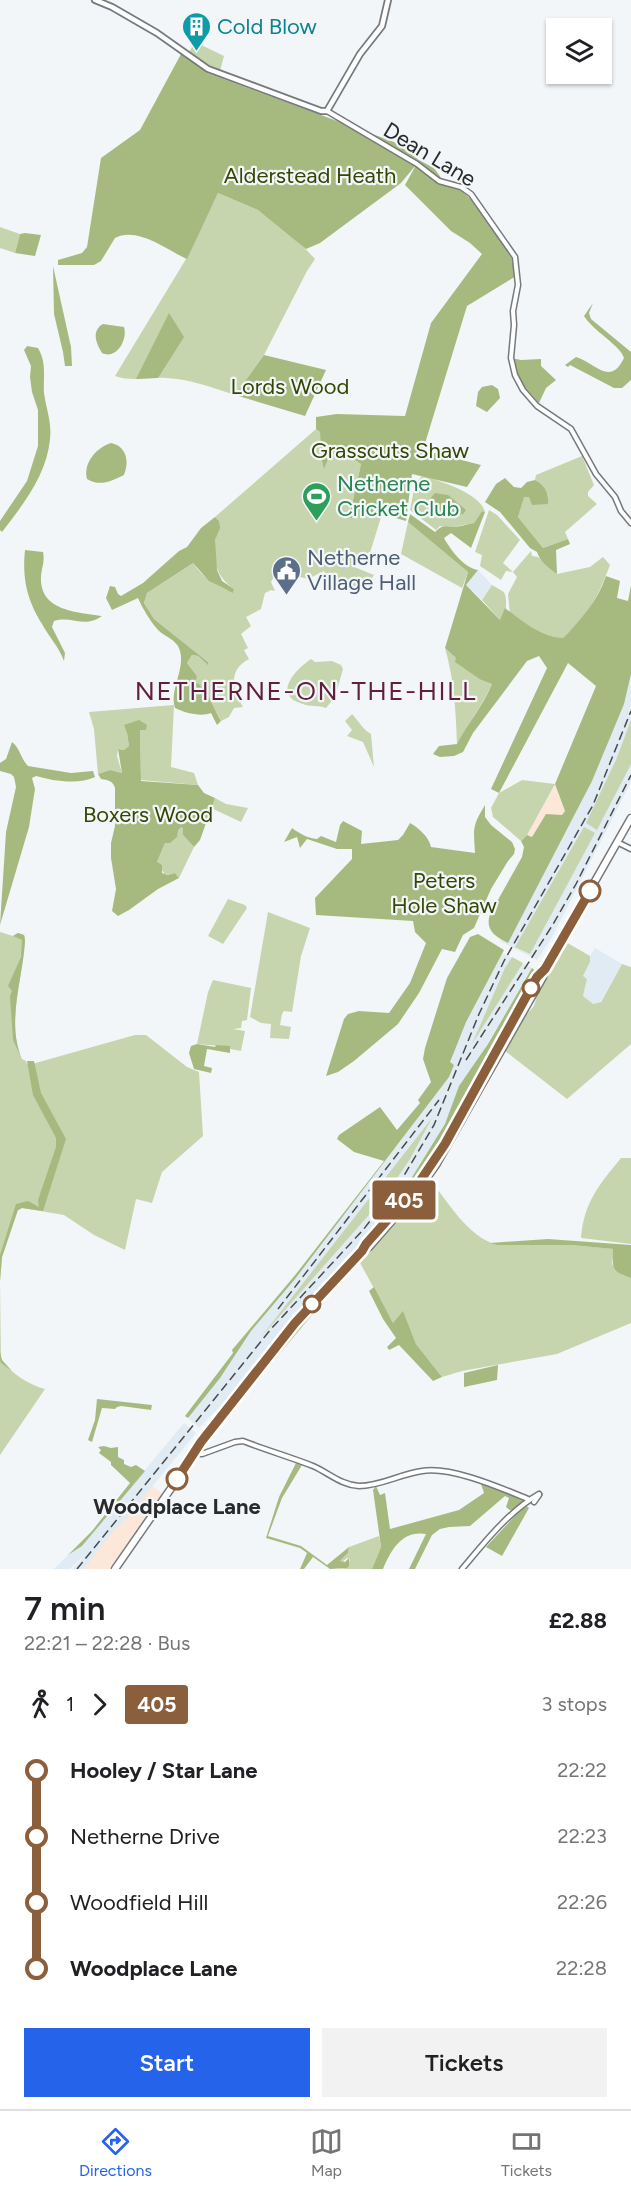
<!DOCTYPE html>
<html lang="en">
<head>
<meta charset="utf-8">
<style>
  body { margin:0; font-family:Figtree,sans-serif; background:#f2f2f2; color:#202124; height:100vh; display:flex; flex-direction:column; font-size:22px; white-space:nowrap }
  * { box-sizing:border-box; margin:0 }
  p { font-size:20px; color:#757577 }
  .icon { flex:none; width:33px; height:33px; fill:none; stroke:currentColor; stroke-width:2; stroke-linecap:round; stroke-linejoin:round }
  .map { position:relative; height:1569px; overflow:hidden }
  .panel { display:flex; flex-direction:column; background:#fff; flex:1 }
  .panel>* { flex:none }
  .badge { padding:0 12px; border-radius:4px; font-size:21px; line-height:39px }
  .controls { position:absolute; left:546px; top:18px; display:grid; gap:12px }
  .controls a { display:grid; place-items:center; width:66px; height:66px; border-radius:0px; background:#fff; box-shadow:0 2px 4px #0004; font-size:30px }
  .map>.badge { position:absolute; translate:-50% -50%; box-shadow:0 0 0 3px #fff }
  .legs { display:flex; align-items:center; gap:9px; height:66px; padding:0 24px; font-size:20px }
  .legs p { margin-inline-start:auto }
  .summary { display:flex; align-items:center; justify-content:space-between; height:102px; padding:0 24px }
  h1 { font-size:33px; font-weight:600; line-height:45px }
  .action { display:flex; gap:12px; margin-top:auto; padding:12px 24px }
  .action a { flex:1; height:69px; border-radius:0px; background:#2563eb; color:#fff; font-size:24px; font-weight:600; line-height:69px; text-align:center }
  .action a+a { background:#f2f2f2; color:#202124 }
  ul { padding:0 24px; list-style:none }
  li { display:flex; align-items:center; gap:21px; height:66px; font-size:22px }
  li i { display:grid; place-items:center; width:9px; height:100%; margin:0 8px; background:currentColor }
  li i::after { content:''; width:15px; height:15px; margin:-8px; border:4px solid; border-radius:50%; background:#fff }
  li p { margin-inline-start:auto }
  li:first-child i { background:linear-gradient(#0000 50%,currentColor 0) }
  li:last-child i { background:linear-gradient(currentColor 50%,#0000 0) }
  .menu { display:flex; justify-content:space-around; align-items:center; height:84px; border-top:2px solid #e0e0e0; background:#fff; font-size:16px; color:#757577 }
  .menu a { display:grid; justify-items:center; gap:3px }
  .menu .selected { color:#2563eb }
  .map>svg:first-child { display:block }
</style>
</head>
<body>
<div class="map">
<svg width="631" height="1569" viewBox="0 0 631 1569">
  <rect width="100%" height="100%" fill="#f2f6f9"/>
  <g fill="#fce7d8">
    <path d="M555 784 565 811 562 815H546L532 837 527 835Z"/>
    <path d="M152 1486 163 1494 116 1561 109 1569H84L117 1525 119 1526Z"/>
  </g>
  <g fill="#e0ebf3">
    <path d="M478 570 492 585 482 600 466 585Z"/>
    <path d="M631 663V782L551 939 537 960 500 941 577 802Z"/>
    <path d="M595 948 622 964 600 1002 593 1004 583 996 587 979 583 976 590 962V956Z"/>
    <path d="M496 950 532 968 462 1087 446 1126 413 1182 388 1212 390 1215 311 1297 245 1380 222 1406 213 1413 199 1428 188 1418 251 1331 400 1142 441 1076Z"/>
    <path d="M184 1423 196 1433 119 1527 117 1526 84 1569H73L87 1553 70 1569H54L68 1555 82 1546Z"/>
  </g>
  <g fill="#c6d5ad">
    <path d="M195 42 224 56 220 71 217 72 188 54Z"/>
    <path d="M218 193 258 210 296 239 315 259 307 271 264 355 235 395C213 388 190 379 166 378 149 377 132 382 115 376L186 259Z"/>
    <path d="M0 227 20 234 15 253 0 248Z"/>
    <path d="M316 429 320 432 321 457 324 468 329 457 343 452 361 464 349 517 382 514 369 556 353 563 352 566 374 575 367 585 362 583 347 592 340 579 331 584 324 571 308 579 293 575 290 582 284 575 274 576 271 582 275 591 271 590 265 593 261 609 246 617 251 626 241 634 248 648 244 650 249 659C227 671 233 689 243 707L234 708 229 717 221 721 211 701 196 682 197 676 187 663 192 655 198 656 207 664 208 662 154 619 144 603 147 593 193 563C203 578 216 586 233 592L234 589C217 577 212 562 215 541 216 533 220 529 219 521L215 517Z"/>
    <path d="M582 456 594 485 588 492V496L597 504 565 532 568 539 543 548 518 517 523 497H529L548 504C549 493 545 485 535 480L536 475Z"/>
    <path d="M422 476C439 480 481 494 485 512L482 511 474 523 453 527 440 526 436 530 410 510 415 484Z"/>
    <path d="M489 510 497 515 520 540 503 563 513 572 506 571 501 580 480 566 482 555 475 552Z"/>
    <path d="M408 522 468 572 462 588 401 554Z"/>
    <path d="M531 551 532 556 538 557 557 574 590 567 603 557 610 565C604 581 598 595 589 609 583 620 572 629 563 638 544 637 525 624 510 614L508 594 517 577 513 572Z"/>
    <path d="M492 585 504 592C508 601 506 613 501 621L482 600Z"/>
    <path d="M445 648 481 680 492 684C482 706 468 723 457 745 456 712 454 679 445 648Z"/>
    <path d="M311 659 315 662 332 661 341 665 343 669 335 697 326 708C318 705 311 707 303 704 271 695 296 669 311 659Z"/>
    <path d="M174 705 171 767 194 773 198 785 141 780 140 730 147 726 127 733 129 746 124 750 118 749 117 756 122 773 110 770 98 774 94 729 89 712Z"/>
    <path d="M352 714C359 721 362 729 371 734L374 767 363 742 347 736 352 730 345 721Z"/>
    <path d="M631 720V764L597 830 586 823 616 760Z"/>
    <path d="M522 780 555 784 527 835 521 841 493 817 491 808 499 793Z"/>
    <path d="M215 798 226 804 248 808 241 822 211 808Z"/>
    <path d="M181 827 183 829V835L194 847 179 878 175 873 165 875 157 862 165 843H170Z"/>
    <path d="M584 827 595 833 530 954 515 947Z"/>
    <path d="M228 899 245 905 247 908 223 944 208 936Z"/>
    <path d="M268 912 310 928 301 956 292 1012 284 1011 282 1014 280 1025 291 1027 289 1039 270 1038 271 1024 261 1023 250 1017Z"/>
    <path d="M0 932 13 936 18 933 24 935 25 937C24 977 5 1021 22 1059L26 1061 27 1064H32L135 1035H146L187 1067 199 1072 203 1136 162 1172 152 1203 136 1199 125 1250 94 1235 64 1215 22 1208 17 1211 2 1257 0 1281 1 1360C11 1373 29 1385 45 1389L0 1455Z"/>
    <path d="M564 941 590 956V962L583 976 587 979 583 996 593 1004 601 1002 622 964 631 967V1044L567 1099 505 1051 526 1015 534 1006 538 993Z"/>
    <path d="M512 957 523 963 472 1044 505 968Z"/>
    <path d="M213 980 251 988 247 1020 242 1021 241 1028 233 1029 245 1031 241 1051 230 1049V1047L197 1044 208 992Z"/>
    <path d="M432 1118 410 1159 382 1200 261 1337Z"/>
    <path d="M621 1158H631V1244L581 1238C584 1202 599 1185 621 1158Z"/>
    <path d="M431 1181C449 1203 467 1236 497 1245H571L614 1249 612 1264 622 1275 631 1278V1323L557 1354 462 1371 442 1377 416 1344 403 1312 393 1323 359 1261 394 1225Z"/>
    <path d="M379 1536 381 1547 372 1569H338L347 1568 350 1559 347 1558 341 1563 340 1561 348 1553 349 1547Z"/>
  </g>
  <g fill="#a6ba80">
    <path d="M185 53 207 73 394 142 419 160 434 168 447 186 460 189 479 207 512 259 516 276 467 306 423 450 481 465 467 487 412 474 406 521 382 514 349 518 361 464 343 452 329 457 324 469 321 457 320 432 316 429V417L337 414 405 416 431 323 482 254 470 243 451 231 405 185 416 165 401 183 320 243 306 249 258 210 218 193 187 259C167 250 137 226 115 238L101 261 94 265H58V260L82 253 87 247 101 158 140 130 181 54Z"/>
    <path d="M25 233 41 235 35 256 15 253 20 234Z"/>
    <path d="M53 266 71 347 72 366H65L63 352 54 314Z"/>
    <path d="M593 303 589 313 591 319 631 352V380L622 388H614L570 365 568 367 565 365 576 357C596 363 610 387 624 358 620 345 593 331 584 316Z"/>
    <path d="M169 313 184 337 158 378 136 379Z"/>
    <path d="M103 324 124 327C128 340 116 360 102 353 96 343 91 331 103 324Z"/>
    <path d="M27 346 38 348C47 363 43 377 44 393 46 408 52 423 50 439 47 474 23 505 2 532L0 530V521L27 481 38 446V410L32 392 30 377 31 366 24 350Z"/>
    <path d="M264 355 326 370 305 416 235 395Z"/>
    <path d="M511 358 521 360 541 359V366L556 380 546 388 539 403 517 378Z"/>
    <path d="M492 385 498 389 500 398 487 412 476 406 478 392 482 387Z"/>
    <path d="M111 443C126 446 130 461 124 475 111 481 100 487 87 479 83 463 96 448 111 443Z"/>
    <path d="M505 478 514 487 521 488 527 482 535 480C545 485 549 493 548 504L532 505 529 497H524L518 517 543 548 568 539 570 544 556 550 557 574C549 568 540 562 537 552L530 548 500 512 485 502 496 484Z"/>
    <path d="M435 493 448 495 466 510 463 514C451 517 436 510 429 500Z"/>
    <path d="M482 511 485 512 471 548 451 533 444 538C450 549 464 568 478 570L466 585 500 620 505 608C522 621 541 637 563 638 581 620 598 600 606 576L620 581 617 598 628 601 631 585V674L624 704 592 781 508 943C494 936 485 930 490 914L522 857 524 847 521 841 527 835 532 837 546 814 562 815 565 811 555 784 596 686 568 663 499 793 491 789 547 668 539 656 527 661 473 733 463 752 454 756 440 757 433 754 439 746 457 744C468 723 483 706 492 684L481 680 455 662 456 658 445 648 468 572 408 522 410 514 435 532C442 525 444 526 453 527 459 527 468 524 474 523Z"/>
    <path d="M215 517 219 521 220 528 215 540 217 570 222 581 234 589 233 593 209 581 193 563 147 593 144 603 154 619 208 662V665L198 656 192 655 187 663 197 676 196 682C208 690 214 709 221 721L217 725 211 713C201 717 185 713 175 708 169 688 187 668 179 648 176 640 164 636 158 630 150 621 143 609 138 598L112 610 106 598 110 586 115 587 118 594 121 596 143 583 179 551 187 547 201 528Z"/>
    <path d="M25 550 43 552C45 560 42 567 41 576 39 611 76 612 102 616 84 629 72 615 54 621L52 627 65 653 64 661C59 647 49 637 42 624 27 600 22 578 25 550Z"/>
    <path d="M139 720 147 725 146 730H140L141 781 198 785 204 793 215 798 200 840 194 847 183 835V829L181 827 178 831 177 837 170 843H165L157 862 162 865V873L167 875 175 873 179 878 158 889 129 910 118 916 112 911 116 889 111 858V843L115 826V788C113 781 108 780 101 779L98 774 110 770 122 773 118 749 124 750 129 746 127 733 124 725Z"/>
    <path d="M12 742C20 748 21 759 28 766L71 773 93 771 95 777C79 785 53 781 36 776L32 778 35 789 29 827 0 925 6 832 16 787 14 777 11 774 0 771V763L6 759Z"/>
    <path d="M485 805V817L491 825 512 842 515 849 514 854 508 861 491 889 474 928 463 935 455 952 442 949 419 993 398 1024 354 1061 338 1072 326 1076 344 1019 348 1014 359 1011 389 1013 410 983 426 943 415 932 413 921 316 915 315 898 352 859V849H337L307 839 300 848 297 837 284 842 292 828C300 834 308 838 317 839L321 836 336 842 340 825 343 821 362 831 361 844 398 840 403 835 410 823C419 828 429 837 431 847L475 853C474 829 471 828 485 805Z"/>
    <path d="M18 933 24 935 25 941C23 979 6 1022 22 1059L13 1040 10 996 12 991 8 986 21 957 22 940 13 936Z"/>
    <path d="M478 934 504 950 466 1022 450 1062 454 1065 449 1077 295 1279 251 1331 220 1378 188 1418 185 1416 233 1353 232 1350 296 1274 384 1161 354 1152 337 1139 339 1135 380 1107 397 1130 420 1103 418 1100 431 1082 423 1059 425 1048 447 978 470 937Z"/>
    <path d="M532 968 537 972 444 1142 416 1183 413 1182 396 1203 445 1124 459 1086 488 1044Z"/>
    <path d="M197 1044 215 1047 216 1045 230 1046V1053L207 1049 204 1066 212 1068 211 1073 194 1069 189 1053 191 1046Z"/>
    <path d="M27 1061H34L41 1093 66 1139 43 1211 22 1208 18 1210 2 1257 0 1281V1352L2 1360 12 1371 1 1363 0 1360V1255L16 1204 28 1201 39 1207 38 1200 56 1147V1138L33 1095Z"/>
    <path d="M548 1239 631 1245V1278C610 1271 613 1268 613 1249L571 1245H497L490 1243Z"/>
    <path d="M374 1287 393 1323 403 1311 416 1344 442 1377 433 1381 399 1345 389 1350 387 1347 396 1338 383 1319 369 1291Z"/>
    <path d="M318 1302 322 1303 224 1420 298 1325Z"/>
    <path d="M498 1365 497 1380 464 1387V1373Z"/>
    <path d="M97 1399 152 1405 151 1410 121 1406 117 1407 115 1409 102 1408 92 1442 88 1440 95 1420Z"/>
    <path d="M104 1446 111 1448 118 1447V1457L124 1460V1464L131 1467 136 1465 145 1471 82 1546 68 1555 92 1531 130 1483 111 1465V1462L99 1453 101 1450 98 1447Z"/>
    <path d="M296 1463 302 1465 282 1498 268 1536 301 1546 327 1565 349 1547 348 1553 340 1561 345 1562 349 1558V1566L347 1568 330 1569 313 1557 304 1569H300L307 1553 300 1548 266 1538 279 1497Z"/>
    <path d="M481 1484 525 1500 511 1511 506 1507 509 1498 505 1496 470 1526 449 1527 440 1529 432 1535 415 1569H409L426 1534C402 1530 391 1550 383 1569H372L381 1547 373 1490 376 1486 380 1495 385 1493 390 1529 459 1510 484 1493Z"/>
    <path d="M525 1505 529 1508 502 1556 486 1547Z"/>
  </g>
  <g fill="none" stroke-linecap="round" stroke-linejoin="round">
    <defs>
      <g id="tertiary">
        <path d="M327 111 417 164 439 181 461 187 471 194 515 257 518 285 513 311 514 325 511 358 515 375 523 390 537 406 571 429 596 474 615 497 621 511 631 523"/>
        <path d="M617 842 631 849"/>
        <path d="M196 1453 202 1454 235 1442 243 1441C266 1450 290 1457 313 1466 329 1473 341 1485 359 1486 381 1486 400 1474 422 1471 451 1466 501 1488 528 1499"/>
        <path d="M534 1502 539 1495"/>
        <path d="M462 1569C485 1542 508 1512 539 1494"/>
      </g>
      <path id="secondary" d="M95 0 112 7 157 33 208 69 321 111H327L360 54 382 26 388 0"/>
      <g id="trunk">
        <path d="M532 987 545 969 631 818"/>
        <path d="M426 1172 439 1153"/>
        <path d="M362 1251 366 1244 392 1215"/>
        <path d="M115 1569 222 1415 295 1323 362 1251 369 1247 417 1192 436 1165 543 977 545 969"/>
      </g>
    </defs>
    <use href="#tertiary" stroke="#767a7c" stroke-width="7"/>
    <use href="#secondary" stroke="#767a7c" stroke-width="8"/>
    <use href="#trunk" stroke="#767a7c" stroke-width="9"/>
    <use href="#tertiary" stroke="#fff" stroke-width="4"/>
    <use href="#secondary" stroke="#fff" stroke-width="4.5"/>
    <use href="#trunk" stroke="#fff" stroke-width="6"/>
    <g stroke="#4a4b4c" stroke-width="1.5" stroke-dasharray="9 4.5" stroke-linecap="butt">
      <path d="M466 1060 552 926 576 884 631 775"/>
      <path d="M278 1309 439 1100"/>
      <path d="M77 1569 271 1329 363 1230 399 1184 434 1125 479 1014 504 961 593 805 631 711"/>
    </g>
  </g>
  <g fill="none" stroke-linecap="round" stroke-linejoin="round">
    <defs>
      <path id="line-1" d="M177 1479 201 1442 295 1323 362 1251 366 1244 414 1190 445 1144 537 977 545 969 590 891"/>
    </defs>
    <use href="#line-1" stroke="#fff" stroke-width="14"/>
    <use href="#line-1" stroke="#8b5e3c" stroke-width="9"/>
  </g>
  <defs>
    <symbol id="building-pin" viewBox="-11 -11 22 30"><path d="M0 17L-7.5 6A9.5 9.5 0 1 1 7.5 6Z" fill="#0f9aa8" stroke="#f2f6f9"/><path d="M-4-6H4V6H1V3H-1V6H-4ZM-2.5-4.3h1.7v1.8h-1.7ZM.8-4.3h1.7v1.8H.8ZM-2.5-1h1.7V.8h-1.7ZM.8-1h1.7V.8H.8Z" fill="#fff"/></symbol>
    <symbol id="stadium-pin" viewBox="-11 -11 22 30"><path d="M0 17L-7.5 6A9.5 9.5 0 1 1 7.5 6Z" fill="#2e9e5b" stroke="#f2f6f9"/><path d="M0-5a6.5 5 0 1 0 0 10a6.5 5 0 1 0 0-10ZM-3.5-1.8h7v3.6h-7Z" fill="#fff"/></symbol>
    <symbol id="civic-pin" viewBox="-11 -11 22 30"><path d="M0 17L-7.5 6A9.5 9.5 0 1 1 7.5 6Z" fill="#5c6f8a" stroke="#f2f6f9"/><path d="M-.6-6.5H3V-4.5H.6V-3L4-1V1h2V6H-6V1h2V-1L-.6-3ZM-1.2 2.5V6h2.4V2.5Z" fill="#fff"/></symbol>
  </defs>
  <g fill-rule="evenodd">
    <use href="#building-pin" x="180" y="10" width="33" height="45"/>
    <use href="#stadium-pin" x="300" y="480" width="33" height="45"/>
    <use href="#civic-pin" x="270" y="554" width="33" height="45"/>
  </g>
  <g fill="#fff" stroke="#8b5e3c" stroke-width="3">
    <circle cx="590" cy="891" r="10"/>
    <circle cx="531" cy="988" r="8"/>
    <circle cx="312" cy="1304" r="8"/>
    <circle cx="177" cy="1479" r="10"/>
  </g>
  <g text-anchor="middle" stroke-width="4.5" stroke-linejoin="round" paint-order="stroke">
    <g font-size="22" fill="#0d838f" stroke="#f2f6f9" text-anchor="start">
      <text x="217" y="34">Cold Blow</text>
    </g>
    <g font-size="22" fill="#292a2b" stroke="#f2f6f9">
      <text transform="translate(430 154) rotate(31)" y="8">Dean Lane</text>
    </g>
    <g font-size="22" fill="#354602" stroke="#f2f6f9">
      <text x="310" y="183">Alderstead Heath</text>
      <text x="290" y="394">Lords Wood</text>
      <text x="390" y="458">Grasscuts Shaw</text>
      <text x="148" y="822">Boxers Wood</text>
      <text x="444" y="888">Peters<tspan x="444" dy="25">Hole Shaw</tspan></text>
    </g>
    <g font-size="22" fill="#27864d" stroke="#f2f6f9" text-anchor="start">
      <text x="337" y="491">Netherne<tspan x="337" dy="25">Cricket Club</tspan></text>
    </g>
    <g font-size="22" fill="#4e5e75" stroke="#f2f6f9" text-anchor="start">
      <text x="307" y="565">Netherne<tspan x="307" dy="25">Village Hall</tspan></text>
    </g>
    <g font-size="22" font-weight="bold" fill="#292a2b" stroke="#f2f6f9">
      <text x="177" y="1514">Woodplace Lane</text>
    </g>
    <g font-size="26" letter-spacing="1.5" fill="#611f3c" stroke="#f2f6f9">
      <text x="306" y="700">NETHERNE-ON-THE-HILL</text>
    </g>
  </g>
</svg>
<div class="controls">
<a><svg class="icon" aria-label="layers" viewBox="0 0 24 24"><path d="M12 4l9 5-9 5-9-5zM3 14l9 5 9-5"/></svg></a>
</div>
<b class="badge" style="left:404px;top:1200px;background:#8b5e3c;color:#fff">405</b>
</div>
<section class="panel">
<div class="summary"><div><h1>7 min</h1><p>22:21 – 22:28 · Bus</p></div><b>£2.88</b></div>
<div class="legs"><svg class="icon" aria-label="walk" viewBox="0 0 24 24"><circle cx="13" cy="4" r="2"/><path d="M13 8l-2 6 4 7M11 14l-3 7M7 12l3-4h3l4 4"/></svg>1<svg class="icon" aria-label="forward" viewBox="0 0 24 24"><path d="M9 5l7 7-7 7"/></svg><b class="badge" style="background:#8b5e3c;color:#fff">405</b><p>3 stops</p></div>
<ul>
<li><i style="color:#8b5e3c"></i><b>Hooley / Star Lane</b><p>22:22</p></li>
<li><i style="color:#8b5e3c"></i><span>Netherne Drive</span><p>22:23</p></li>
<li><i style="color:#8b5e3c"></i><span>Woodfield Hill</span><p>22:26</p></li>
<li><i style="color:#8b5e3c"></i><b>Woodplace Lane</b><p>22:28</p></li>
</ul>
<div class="action"><a>Start</a><a>Tickets</a></div>
</section>
<nav class="menu">
<a class="selected"><svg class="icon" aria-label="directions" viewBox="0 0 24 24"><path d="M12 3l9 9-9 9-9-9zM9 14v-3h6M13 9l2 2-2 2"/></svg>Directions</a>
<a><svg class="icon" aria-label="map" viewBox="0 0 24 24"><path d="M3 6l6-2 6 2 6-2v14l-6 2-6-2-6 2zM9 4v14M15 6v14"/></svg>Map</a>
<a><svg class="icon" aria-label="tickets" viewBox="0 0 24 24"><path d="M3 7h18v10H3zM15 7v10"/></svg>Tickets</a>
</nav>
</body>
</html>
